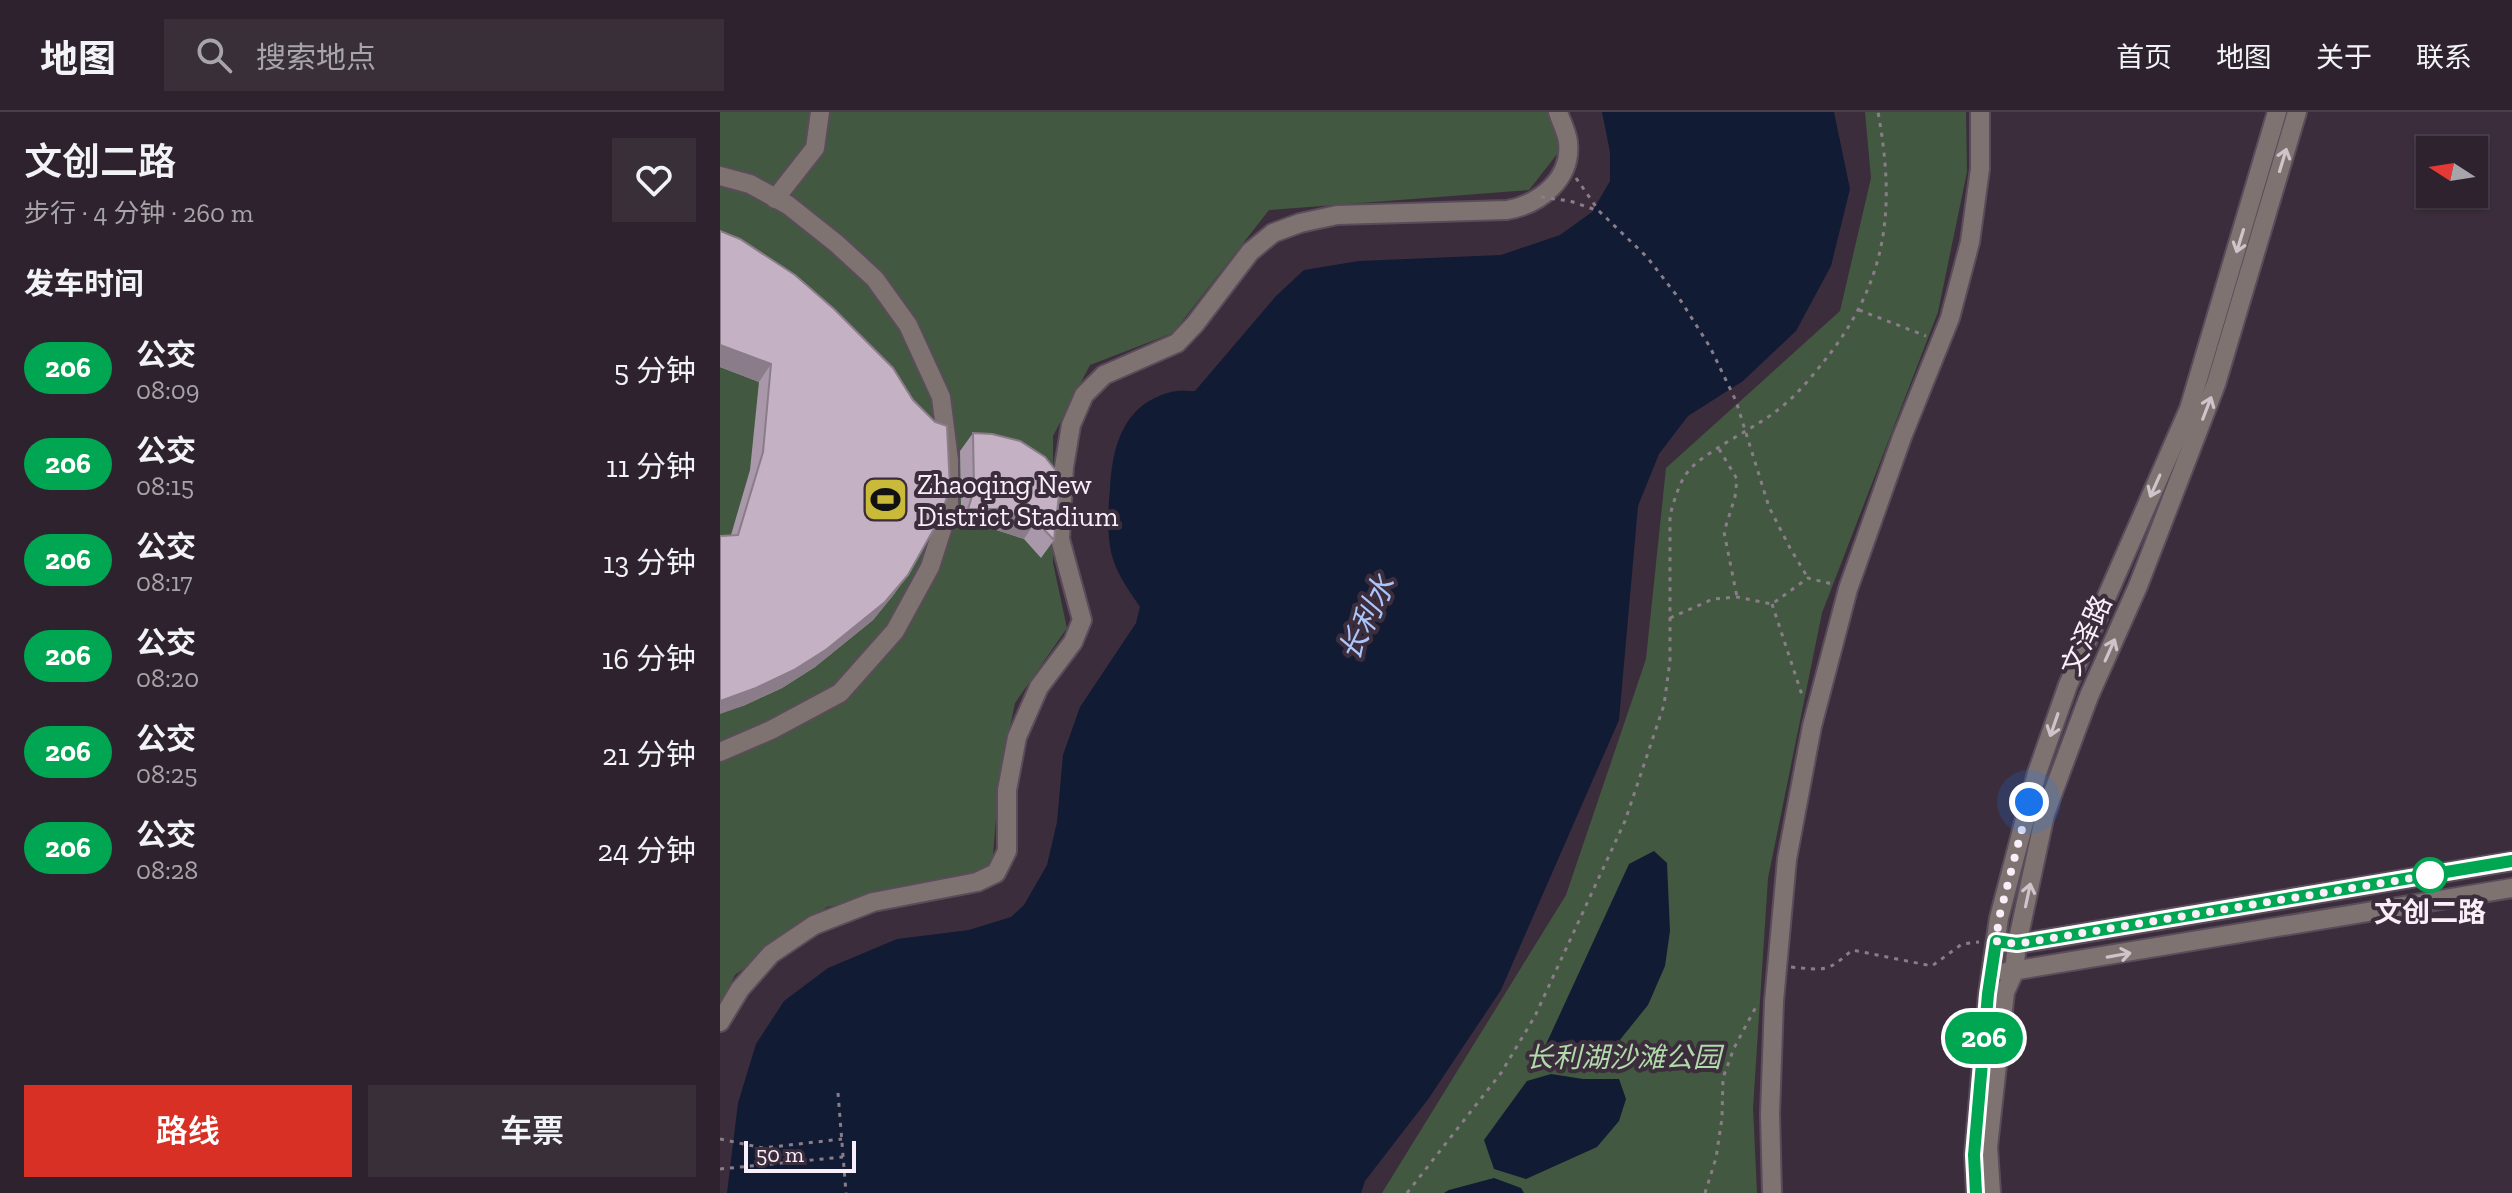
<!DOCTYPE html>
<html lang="zh">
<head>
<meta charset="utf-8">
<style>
  body { margin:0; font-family:"Zilla Slab","Noto Sans SC",serif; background:#392f39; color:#f1f3f6; height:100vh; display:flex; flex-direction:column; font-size:30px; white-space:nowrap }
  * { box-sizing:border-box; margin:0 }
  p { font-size:26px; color:#a7a4aa }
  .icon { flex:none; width:44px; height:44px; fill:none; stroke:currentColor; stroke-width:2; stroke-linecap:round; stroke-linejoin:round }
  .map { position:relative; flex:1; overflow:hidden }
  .sheet { display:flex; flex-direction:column; background:#2d222d; width:720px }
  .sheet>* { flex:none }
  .badge { padding:0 16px; border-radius:26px; font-size:28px; line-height:52px }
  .needle { width:52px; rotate:282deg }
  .fabs { position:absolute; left:1696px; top:24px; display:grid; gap:16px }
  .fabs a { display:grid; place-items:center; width:72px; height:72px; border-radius:0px; background:#2d222d; box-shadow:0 2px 6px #0004,0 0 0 2px #483f49; font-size:40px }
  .scale { position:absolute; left:24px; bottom:20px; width:112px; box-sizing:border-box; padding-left:8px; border:4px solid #faeff9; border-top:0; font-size:22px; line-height:28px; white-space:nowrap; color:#faeff9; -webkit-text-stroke:6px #3c2d3c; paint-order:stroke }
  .you { position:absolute; width:40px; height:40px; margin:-20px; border:6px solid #fff; border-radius:50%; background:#1a73e8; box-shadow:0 0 0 12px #1a73e833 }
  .map>.badge { position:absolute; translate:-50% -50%; box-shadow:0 0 0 4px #fff }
  h2 { padding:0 24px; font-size:30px; line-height:72px }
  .round { display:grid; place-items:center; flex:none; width:84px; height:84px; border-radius:0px; background:#392f39 }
  .summary { display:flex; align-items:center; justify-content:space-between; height:136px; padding:0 24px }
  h1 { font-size:38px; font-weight:600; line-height:60px }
  .button { display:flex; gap:16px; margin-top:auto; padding:16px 24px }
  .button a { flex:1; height:92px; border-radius:0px; background:#d93025; color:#fff; font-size:32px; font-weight:600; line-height:92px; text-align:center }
  .button a+a { background:#392f39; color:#f1f3f6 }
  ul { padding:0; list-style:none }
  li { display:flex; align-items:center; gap:24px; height:96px; padding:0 24px }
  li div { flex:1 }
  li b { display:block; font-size:30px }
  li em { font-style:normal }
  li .badge { min-width:88px; font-weight:700; text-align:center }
  header { display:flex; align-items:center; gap:48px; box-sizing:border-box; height:112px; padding:0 40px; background:#2d222d; border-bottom:2px solid #483f49 }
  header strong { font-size:38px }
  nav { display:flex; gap:44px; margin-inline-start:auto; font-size:28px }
  .search { width:560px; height:72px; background:#392f39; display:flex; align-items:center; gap:20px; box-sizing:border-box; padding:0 28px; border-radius:0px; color:#a7a4aa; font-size:30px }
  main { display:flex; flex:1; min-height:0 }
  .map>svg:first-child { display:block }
</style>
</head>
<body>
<header>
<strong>地图</strong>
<div class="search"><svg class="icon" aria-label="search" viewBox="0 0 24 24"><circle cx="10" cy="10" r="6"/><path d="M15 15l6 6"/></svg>搜索地点</div>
<nav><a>首页</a><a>地图</a><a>关于</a><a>联系</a></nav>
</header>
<main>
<section class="sheet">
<div class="summary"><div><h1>文创二路</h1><p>步行 · 4 分钟 · 260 m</p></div><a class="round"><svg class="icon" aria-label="heart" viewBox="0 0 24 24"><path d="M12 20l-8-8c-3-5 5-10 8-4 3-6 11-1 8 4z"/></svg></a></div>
<h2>发车时间</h2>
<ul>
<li><span class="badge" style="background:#00a651;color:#fff">206</span><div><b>公交</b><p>08:09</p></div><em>5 分钟</em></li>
<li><span class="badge" style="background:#00a651;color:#fff">206</span><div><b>公交</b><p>08:15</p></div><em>11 分钟</em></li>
<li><span class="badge" style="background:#00a651;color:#fff">206</span><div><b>公交</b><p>08:17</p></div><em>13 分钟</em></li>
<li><span class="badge" style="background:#00a651;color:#fff">206</span><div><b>公交</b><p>08:20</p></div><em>16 分钟</em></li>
<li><span class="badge" style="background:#00a651;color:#fff">206</span><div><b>公交</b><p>08:25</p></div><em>21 分钟</em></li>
<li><span class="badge" style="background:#00a651;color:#fff">206</span><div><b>公交</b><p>08:28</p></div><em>24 分钟</em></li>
</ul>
<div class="button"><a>路线</a><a>车票</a></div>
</section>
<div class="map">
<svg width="1792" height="1081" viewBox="0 0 1792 1081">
  <rect width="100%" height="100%" fill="#3c2d3c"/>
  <g fill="#435840">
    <path d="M0 0H832L841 37 809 78 549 98 453 221 370 253 333 324V451L347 516 295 591 279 668 272 757 107 795 15 863 0 892Z"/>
    <path d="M1145 0H1246L1247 60 1218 200 1102 501 1048 766 1033 996 1037 1081H662L846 783 926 547 946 356 1120 199 1151 66Z"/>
  </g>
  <g fill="#111b34">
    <path d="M882 0H1114L1130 77 1111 154 1076 219 1023 269 968 304 939 342 918 394 899 608 781 878 709 986 645 1069 641 1081H7L18 991 36 932 64 889 108 856 177 827 249 818 291 805 304 793 327 753 337 710 343 643 360 595 416 511 420 495C408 477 396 461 391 440 387 420 388 397 390 377 392 335 403 292 451 280 458 278 468 279 475 279L556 184 584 158 639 149 781 143 840 123 872 100 890 69V40Z"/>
    <path d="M934 739 947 751 950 819 945 854 928 893 895 934 848 954 832 953 822 941 909 752Z"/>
    <path d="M831 962 863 967H899L906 987 899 1009 877 1035 806 1067 774 1057 764 1028 807 969Z"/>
    <path d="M774 1066 801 1076 804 1081H724L729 1078Z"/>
  </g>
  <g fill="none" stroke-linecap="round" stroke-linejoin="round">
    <defs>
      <g id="minor">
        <path d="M0 64 30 72 68 93 117 132 155 167 188 213 221 285 229 348V396L210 455 175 519 120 581 51 618 0 640"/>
        <path d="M55 87 95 36 100 0"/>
        <path d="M1290 831 1297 832 1792 749"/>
        <path d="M1286 860 1792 776"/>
        <path d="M0 910 20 877 51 842 94 813 153 790 257 770 276 761 287 739V678L297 625 319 575 353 530 362 508 340 427 344 355 351 313 364 283 384 263 457 231 475 212 530 140 553 121 580 111 617 103 787 98C820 92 852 67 848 30 847 20 841 10 838 0"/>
        <path d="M1052 1081 1050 1002 1054 889 1067 747 1092 614 1128 477 1182 325 1230 206 1250 130 1260 57V0"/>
        <path d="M1256 1081 1254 1043 1268 882 1279 806 1317 661 1348 573 1469 297 1557 0"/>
        <path d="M1271 1081 1268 1035 1285 880 1294 860 1297 832 1325 702 1369 584 1418 474 1496 272 1577 0"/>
      </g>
    </defs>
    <use href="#minor" stroke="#5a4c5a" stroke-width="22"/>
    <g stroke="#8a7d8a" stroke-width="3" stroke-dasharray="4 6" stroke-linecap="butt">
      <path d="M856 66 879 99"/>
      <path d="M1139 198 1206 224"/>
      <path d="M999 337 1017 367 1015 385 1004 420 1017 485"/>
      <path d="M1052 492 1082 583"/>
      <path d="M950 506 993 487 1017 485 1052 492 1088 466 1112 472"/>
      <path d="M1071 855C1104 858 1107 861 1132 838L1212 854 1242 832 1259 830"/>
      <path d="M118 981 126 1081"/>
      <path d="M0 1027 43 1036 122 1027"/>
      <path d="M0 1057 123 1045"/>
      <path d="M687 1081 781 961 815 904 905 709 944 593 950 549V403C955 386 960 366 973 354 994 335 1031 318 1055 300 1076 285 1093 263 1109 243 1169 164 1175 94 1158 0"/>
      <path d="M985 1081 996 1046 1002 1006 1003 966 1014 936 1038 891"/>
    </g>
    <use href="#minor" stroke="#7f7372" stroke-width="18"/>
    <path stroke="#8a7d8a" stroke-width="3" stroke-dasharray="4 6" stroke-linecap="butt" d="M821 85 850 89 879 99 927 145 961 189 990 235 1016 289 1049 395 1070 436 1088 466"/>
  </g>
  <g fill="#a998a9">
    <path d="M0 119 175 481 153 508 95 555 62 576 23 594 11 423 30 358 39 270 0 255Z"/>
    <path d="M253 321 334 428 321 446 304 427 267 415H236L241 396 240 339Z"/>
  </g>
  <g fill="#8a7c89">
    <path d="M0 233 51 252 39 270 0 255Z"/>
    <path d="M248 397H279L316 409 304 427 267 415H236Z"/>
    <path d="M188 463 175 481 153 508 95 555 62 576 23 594 0 602V589Z"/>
  </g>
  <g fill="#c5b1c4" stroke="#8a7c89" stroke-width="2">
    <path d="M0 119 20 127 75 163 114 197 173 256 193 288 215 310 227 314 230 376 220 406 188 463 165 490 107 537 74 558 36 576 0 589V424L18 423 43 340 51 252 0 233Z"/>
    <path d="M253 321 272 322 300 329 325 345 341 365 334 428 316 409 279 397H248L254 378Z"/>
  </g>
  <defs><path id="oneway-shaft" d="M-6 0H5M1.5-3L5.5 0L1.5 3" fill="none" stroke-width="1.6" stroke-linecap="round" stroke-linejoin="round" transform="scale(2)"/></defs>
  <g stroke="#cfc4ca">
    <use href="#oneway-shaft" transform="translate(1563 48) rotate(-73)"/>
    <use href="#oneway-shaft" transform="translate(1520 129) rotate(107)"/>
    <use href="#oneway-shaft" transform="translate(1487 296) rotate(-69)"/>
    <use href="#oneway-shaft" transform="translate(1435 374) rotate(114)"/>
    <use href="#oneway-shaft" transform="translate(1390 538) rotate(-66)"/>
    <use href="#oneway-shaft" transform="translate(1334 613) rotate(109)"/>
    <use href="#oneway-shaft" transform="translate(1308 783) rotate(-78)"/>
    <use href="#oneway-shaft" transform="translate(1399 843) rotate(-10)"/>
  </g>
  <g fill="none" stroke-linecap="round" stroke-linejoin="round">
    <defs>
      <path id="line" d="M1256 1081 1254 1043 1268 882 1276 829 1297 832 1792 749"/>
    </defs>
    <use href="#line" stroke="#fff" stroke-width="18"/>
    <use href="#line" stroke="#00a651" stroke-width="12"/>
    <path stroke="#faeff9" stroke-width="8" stroke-dasharray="0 14.4" d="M1309 690 1279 806 1276 829 1297 832 1710 763"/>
  </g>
  <defs>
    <symbol id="stadium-square" viewBox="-11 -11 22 22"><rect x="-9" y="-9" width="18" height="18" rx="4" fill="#caba3a" stroke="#3c2d3c"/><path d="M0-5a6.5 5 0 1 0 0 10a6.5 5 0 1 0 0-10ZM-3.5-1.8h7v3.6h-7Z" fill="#111"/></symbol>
  </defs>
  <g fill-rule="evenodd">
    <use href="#stadium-square" x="140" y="362" width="51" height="51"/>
  </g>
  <circle fill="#fff" stroke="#00a651" stroke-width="4" cx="1710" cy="763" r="16"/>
  <g text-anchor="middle" stroke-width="8" stroke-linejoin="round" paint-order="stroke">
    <g font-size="28" fill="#faeff9" stroke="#3c2d3c" text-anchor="start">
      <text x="197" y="382">Zhaoqing New<tspan x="197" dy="32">District Stadium</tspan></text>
    </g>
    <g font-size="28" fill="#faeff9" stroke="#3c2d3c">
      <text transform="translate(1366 523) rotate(-66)" y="10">文泽路</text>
    </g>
    <g font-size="28" font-weight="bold" fill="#faeff9" stroke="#3c2d3c">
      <text x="1710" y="810">文创二路</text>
    </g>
    <g font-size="28" font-style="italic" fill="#b0daaa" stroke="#3c2d3c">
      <text x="903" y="955">长利湖沙滩公园</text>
    </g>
    <g font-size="30" font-style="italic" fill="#acc5fa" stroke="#3c2d3c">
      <text transform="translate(647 506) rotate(-64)" y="10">长利水</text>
    </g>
  </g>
</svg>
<div class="fabs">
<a><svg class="needle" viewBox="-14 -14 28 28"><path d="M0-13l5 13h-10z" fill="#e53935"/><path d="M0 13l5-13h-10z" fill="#a7a4aa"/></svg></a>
</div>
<div class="scale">50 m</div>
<div class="you" style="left:1309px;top:690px"></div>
<b class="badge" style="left:1264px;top:926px;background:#00a651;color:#fff">206</b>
</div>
</main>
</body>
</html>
